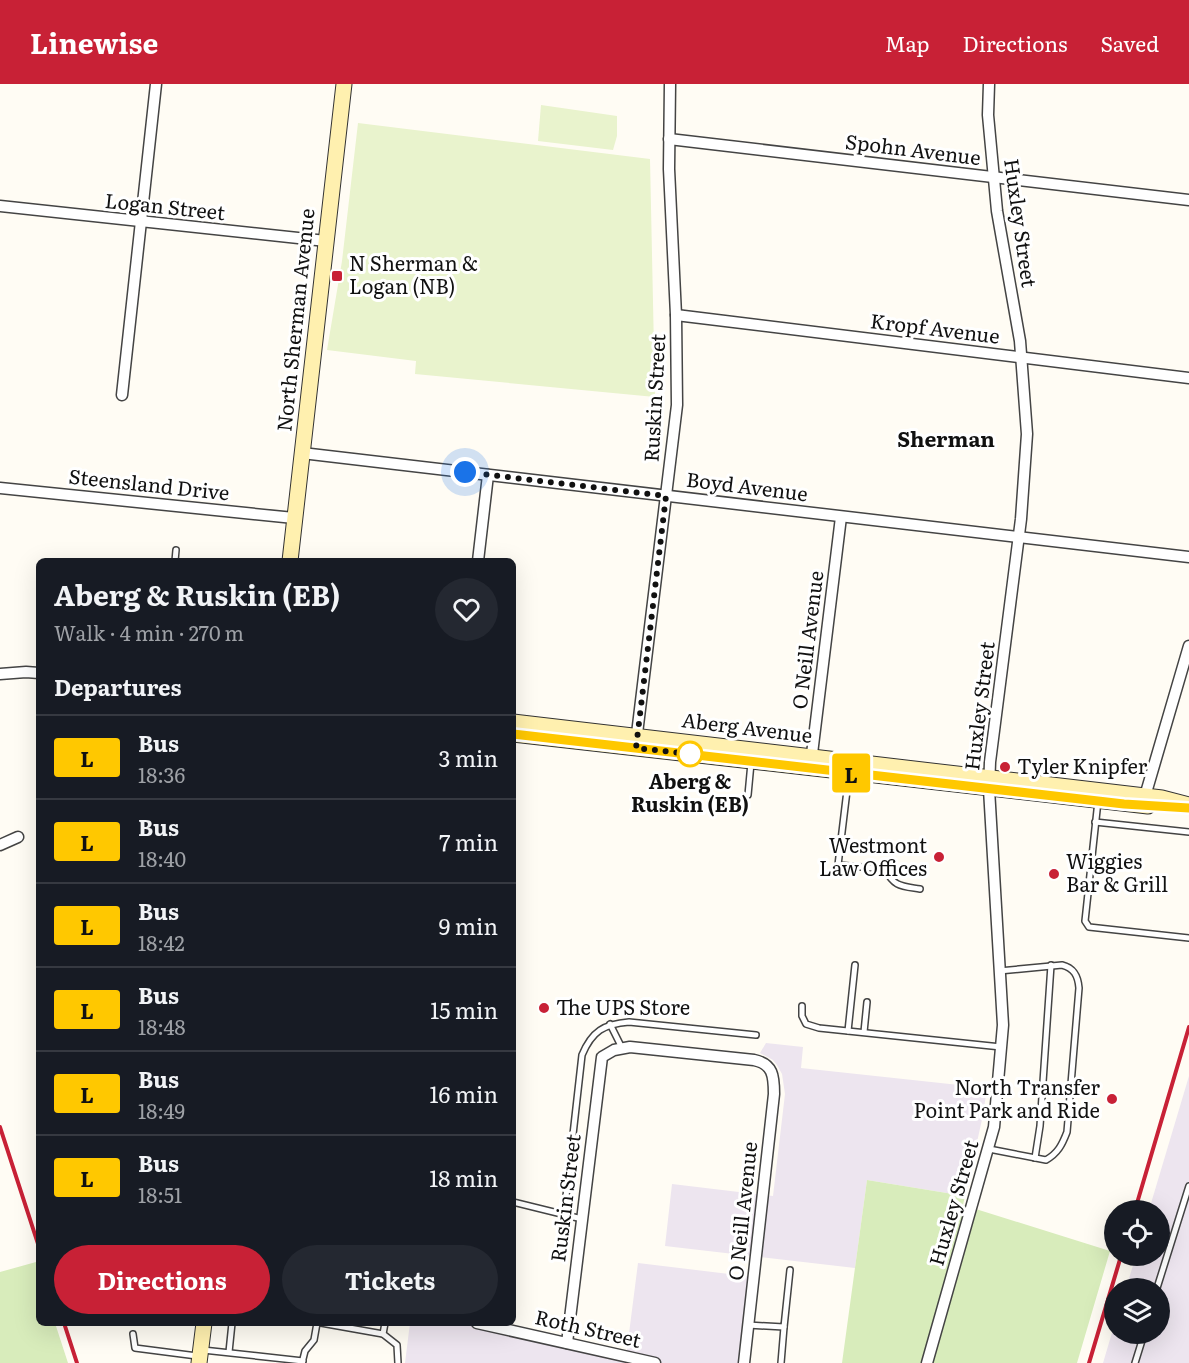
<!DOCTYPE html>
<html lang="en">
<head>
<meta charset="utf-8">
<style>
  body { margin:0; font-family:Literata,serif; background:#242831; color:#f1f3f6; height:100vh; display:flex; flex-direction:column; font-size:22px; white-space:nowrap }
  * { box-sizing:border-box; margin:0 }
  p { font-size:20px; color:#9ea1a6 }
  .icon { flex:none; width:33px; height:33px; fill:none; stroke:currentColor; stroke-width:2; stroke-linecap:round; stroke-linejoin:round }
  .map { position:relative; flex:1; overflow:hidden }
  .drawer { position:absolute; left:36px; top:474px; width:480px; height:768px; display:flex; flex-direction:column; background:#171b24; border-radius:9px; box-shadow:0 6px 24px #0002 }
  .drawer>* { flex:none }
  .badge { padding:0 12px; border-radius:4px; font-size:21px; line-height:39px }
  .controls { position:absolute; left:1104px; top:1116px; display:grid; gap:12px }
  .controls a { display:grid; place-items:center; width:66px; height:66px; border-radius:50%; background:#171b24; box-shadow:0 6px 24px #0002; font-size:30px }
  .you { position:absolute; width:30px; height:30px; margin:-15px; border:4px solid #fff; border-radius:50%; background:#1a73e8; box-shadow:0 0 0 9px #1a73e833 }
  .map>.badge { position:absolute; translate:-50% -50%; box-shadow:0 0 0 3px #fff }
  h2 { padding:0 18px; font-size:22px; line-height:54px }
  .round { display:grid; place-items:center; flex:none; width:63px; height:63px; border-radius:32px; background:#242831 }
  .headline { display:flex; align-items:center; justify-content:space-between; height:102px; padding:0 18px }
  h1 { font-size:28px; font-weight:700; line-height:45px }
  .cta { display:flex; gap:12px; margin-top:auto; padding:12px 18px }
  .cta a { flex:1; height:69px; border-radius:36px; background:#c82136; color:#fff; font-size:24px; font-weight:700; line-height:69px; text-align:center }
  .cta a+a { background:#242831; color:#f1f3f6 }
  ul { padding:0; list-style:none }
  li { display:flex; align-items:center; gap:18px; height:84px; padding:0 18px; border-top:2px solid #363941 }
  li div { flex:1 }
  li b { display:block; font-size:22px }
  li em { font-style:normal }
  li .badge { min-width:66px; font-weight:700; text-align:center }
  header { display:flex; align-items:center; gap:36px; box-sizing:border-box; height:84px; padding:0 30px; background:#c82136; color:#fff }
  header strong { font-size:28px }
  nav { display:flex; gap:33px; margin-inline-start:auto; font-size:21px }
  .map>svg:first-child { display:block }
</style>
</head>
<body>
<header>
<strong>Linewise</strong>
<nav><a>Map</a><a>Directions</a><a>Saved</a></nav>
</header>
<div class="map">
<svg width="1189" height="1279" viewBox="0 0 1189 1279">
  <rect width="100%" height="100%" fill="#fffcf4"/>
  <g fill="#ede5ef">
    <path d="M766 959 803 963 801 984 987 1004 983 1031 965 1112 867 1096 855 1184 665 1162 672 1100 773 1112 785 1010 782 990 777 981 773 976 760 969Z"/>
    <path d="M1189 992V1279H1103L1114 1242V1250H1160V1204H1126L1136 1172H1160V1126H1149Z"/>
    <path d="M638 1179 754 1193 744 1279H405L410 1239H477L626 1273Z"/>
  </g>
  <g fill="#d8ecbb">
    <path d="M867 1096 965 1112 963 1121 1110 1167 1077 1279H842Z"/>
    <path d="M36 1178 39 1186V1239H55L68 1279H0V1188Z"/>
  </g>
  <g fill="#e9f3cd">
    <path d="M541 21 617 32V52L613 66 538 57Z"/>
    <path d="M358 39 650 75 655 313 415 290 416 277 327 266 342 177Z"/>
  </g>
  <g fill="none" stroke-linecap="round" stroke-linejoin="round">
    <defs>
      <g id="lane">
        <path d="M175 477 176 466"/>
        <path d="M849 690 838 781 885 785C894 803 901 802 920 805"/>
        <path d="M748 711 751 679"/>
        <path d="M1098 717 1085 837 1089 843 1189 854"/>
        <path d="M1095 738 1189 748"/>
        <path d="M802 922V932L806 940 819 944 1001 963"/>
        <path d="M610 940 622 964"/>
        <path d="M848 947 855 881"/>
        <path d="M864 948 867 918"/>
        <path d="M989 1065 1046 1076C1058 1069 1062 1061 1067 1048L1079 904C1078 892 1074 884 1062 881L999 887"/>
        <path d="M1035 1074 1040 1042 1051 881"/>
        <path d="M513 1118 582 1135"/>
        <path d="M564 1130 582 971C592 947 604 940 629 938L756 951"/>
        <path d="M1157 1204 1189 1102"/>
        <path d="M321 1239 383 1250"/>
        <path d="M385 1239 383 1250 397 1261 398 1279"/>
        <path d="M748 1241 784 1243 790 1186"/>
        <path d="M133 1250 135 1264 197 1272"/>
        <path d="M203 1266 303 1277"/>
        <path d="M229 1268 232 1239"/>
        <path d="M302 1279 305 1267 314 1256 317 1239"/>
        <path d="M781 1279 784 1243"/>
        <path d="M1135 1279 1144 1250"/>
      </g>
      <g id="street">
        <path d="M669 55 1189 116"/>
        <path d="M0 122 326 157"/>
        <path d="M676 231 1189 294"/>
        <path d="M122 311 156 0"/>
        <path d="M302 369 1189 473"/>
        <path d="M0 404 294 434"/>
        <path d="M478 477 488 391"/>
        <path d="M0 590 26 588 39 589"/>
        <path d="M636 658 677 321 676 231 669 85 670 0"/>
        <path d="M811 678 841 433"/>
        <path d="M1143 719 1189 562"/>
        <path d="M0 761 18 753"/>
        <path d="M477 1239 655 1279"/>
        <path d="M567 1259 602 973 614 966 630 963 754 976C773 980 774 992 774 1010L744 1279"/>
        <path d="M927 1279 994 1043 1003 941 989 705 990 678 1021 435 1027 350 1020 257 997 127 988 31 989 0"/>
      </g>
      <g id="secondary">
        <path d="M290 477 344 0"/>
        <path d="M513 638 1162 714 1189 721"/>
        <path d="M513 650 1148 722"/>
        <path d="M199 1279 204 1239"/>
      </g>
    </defs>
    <use href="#lane" stroke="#444" stroke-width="8"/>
    <use href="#street" stroke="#444" stroke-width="13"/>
    <use href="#secondary" stroke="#333" stroke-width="17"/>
    <use href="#lane" stroke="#fff" stroke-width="5"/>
    <use href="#street" stroke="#fff" stroke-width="10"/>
    <use href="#secondary" stroke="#fff0af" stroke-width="15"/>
    <g stroke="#c82136" stroke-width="4">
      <path d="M0 1043 39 1163"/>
      <path d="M1135 1126 1189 943"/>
      <path d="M64 1239 77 1279"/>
      <path d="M1089 1279 1121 1172"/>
    </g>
  </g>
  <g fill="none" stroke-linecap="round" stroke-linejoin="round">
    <defs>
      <path id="line" d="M513 650 1124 720 1189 724"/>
    </defs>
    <use href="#line" stroke="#fff" stroke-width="14"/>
    <use href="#line" stroke="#ffc800" stroke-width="9"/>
    <path stroke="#111" stroke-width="6" stroke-dasharray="0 10.8" d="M465 388 666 412 636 664 690 670"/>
  </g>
  <g fill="#c82136" stroke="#fff" stroke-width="2">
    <rect x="331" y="186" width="12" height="12" rx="3"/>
    <circle cx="1005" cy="683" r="6"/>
    <circle cx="939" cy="773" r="6"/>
    <circle cx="1054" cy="790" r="6"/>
    <circle cx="544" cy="924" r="6"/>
    <circle cx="1112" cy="1015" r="6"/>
  </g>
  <circle fill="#fff" stroke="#ffc800" stroke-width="3" cx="690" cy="670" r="12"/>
  <g text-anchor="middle" stroke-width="6" stroke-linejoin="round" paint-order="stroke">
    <g font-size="20" fill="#111" stroke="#fff">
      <text transform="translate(913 66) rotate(7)" y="7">Spohn Avenue</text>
      <text transform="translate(165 123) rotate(6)" y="7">Logan Street</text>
      <text transform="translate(1020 139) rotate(82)" y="7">Huxley Street</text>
      <text transform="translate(296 236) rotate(-84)" y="7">North Sherman Avenue</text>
      <text transform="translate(935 245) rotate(7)" y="7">Kropf Avenue</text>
      <text transform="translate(655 314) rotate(-87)" y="7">Ruskin Street</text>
      <text transform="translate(149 401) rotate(6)" y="7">Steensland Drive</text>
      <text transform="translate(747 403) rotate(7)" y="7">Boyd Avenue</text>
      <text transform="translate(808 556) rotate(-83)" y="7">O Neill Avenue</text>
      <text transform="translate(980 622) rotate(-83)" y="7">Huxley Street</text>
      <text transform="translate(747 644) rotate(7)" y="7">Aberg Avenue</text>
      <text transform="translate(566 1114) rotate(-83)" y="7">Ruskin Street</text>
      <text transform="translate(954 1119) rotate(-74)" y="7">Huxley Street</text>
      <text transform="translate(743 1127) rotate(-84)" y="7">O Neill Avenue</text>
      <text transform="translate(588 1245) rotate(13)" y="7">Roth Street</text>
    </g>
    <g font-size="20" fill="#111" stroke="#fff" text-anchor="start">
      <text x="349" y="187">N Sherman &amp;<tspan x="349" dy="23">Logan (NB)</tspan></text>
      <text x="1017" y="690">Tyler Knipfer</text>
      <text x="927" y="769" text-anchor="end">Westmont<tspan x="927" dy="23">Law Offices</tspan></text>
      <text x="1066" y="785">Wiggies<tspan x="1066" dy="23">Bar &amp; Grill</tspan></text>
      <text x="556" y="931">The UPS Store</text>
      <text x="1100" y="1011" text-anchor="end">North Transfer<tspan x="1100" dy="23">Point Park and Ride</tspan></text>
    </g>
    <g font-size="20" font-weight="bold" fill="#111" stroke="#fff">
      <text x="690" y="705">Aberg &amp;<tspan x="690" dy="23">Ruskin (EB)</tspan></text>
    </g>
    <g font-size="21" font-weight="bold" fill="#111" stroke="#fff">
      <text x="946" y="363">Sherman</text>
    </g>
  </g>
</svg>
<div class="controls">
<a><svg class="icon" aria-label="locate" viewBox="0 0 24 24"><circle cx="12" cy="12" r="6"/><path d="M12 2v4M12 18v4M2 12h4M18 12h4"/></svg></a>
<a><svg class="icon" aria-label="layers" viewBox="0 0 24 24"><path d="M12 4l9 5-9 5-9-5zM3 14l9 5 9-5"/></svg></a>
</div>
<div class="you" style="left:465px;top:388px"></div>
<b class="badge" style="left:851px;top:689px;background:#ffc800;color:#111">L</b>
<section class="drawer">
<div class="headline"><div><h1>Aberg &amp; Ruskin (EB)</h1><p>Walk · 4 min · 270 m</p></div><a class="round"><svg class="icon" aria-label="heart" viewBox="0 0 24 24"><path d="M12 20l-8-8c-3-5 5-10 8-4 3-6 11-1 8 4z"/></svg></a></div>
<h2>Departures</h2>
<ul>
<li><span class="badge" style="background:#ffc800;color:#111">L</span><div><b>Bus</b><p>18:36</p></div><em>3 min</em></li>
<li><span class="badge" style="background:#ffc800;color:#111">L</span><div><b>Bus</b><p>18:40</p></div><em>7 min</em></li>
<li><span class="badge" style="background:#ffc800;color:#111">L</span><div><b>Bus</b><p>18:42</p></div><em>9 min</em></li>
<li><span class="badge" style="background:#ffc800;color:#111">L</span><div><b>Bus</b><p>18:48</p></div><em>15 min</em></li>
<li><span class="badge" style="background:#ffc800;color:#111">L</span><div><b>Bus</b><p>18:49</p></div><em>16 min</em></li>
<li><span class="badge" style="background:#ffc800;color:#111">L</span><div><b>Bus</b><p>18:51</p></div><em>18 min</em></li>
</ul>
<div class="cta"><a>Directions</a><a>Tickets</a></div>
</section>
</div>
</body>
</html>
